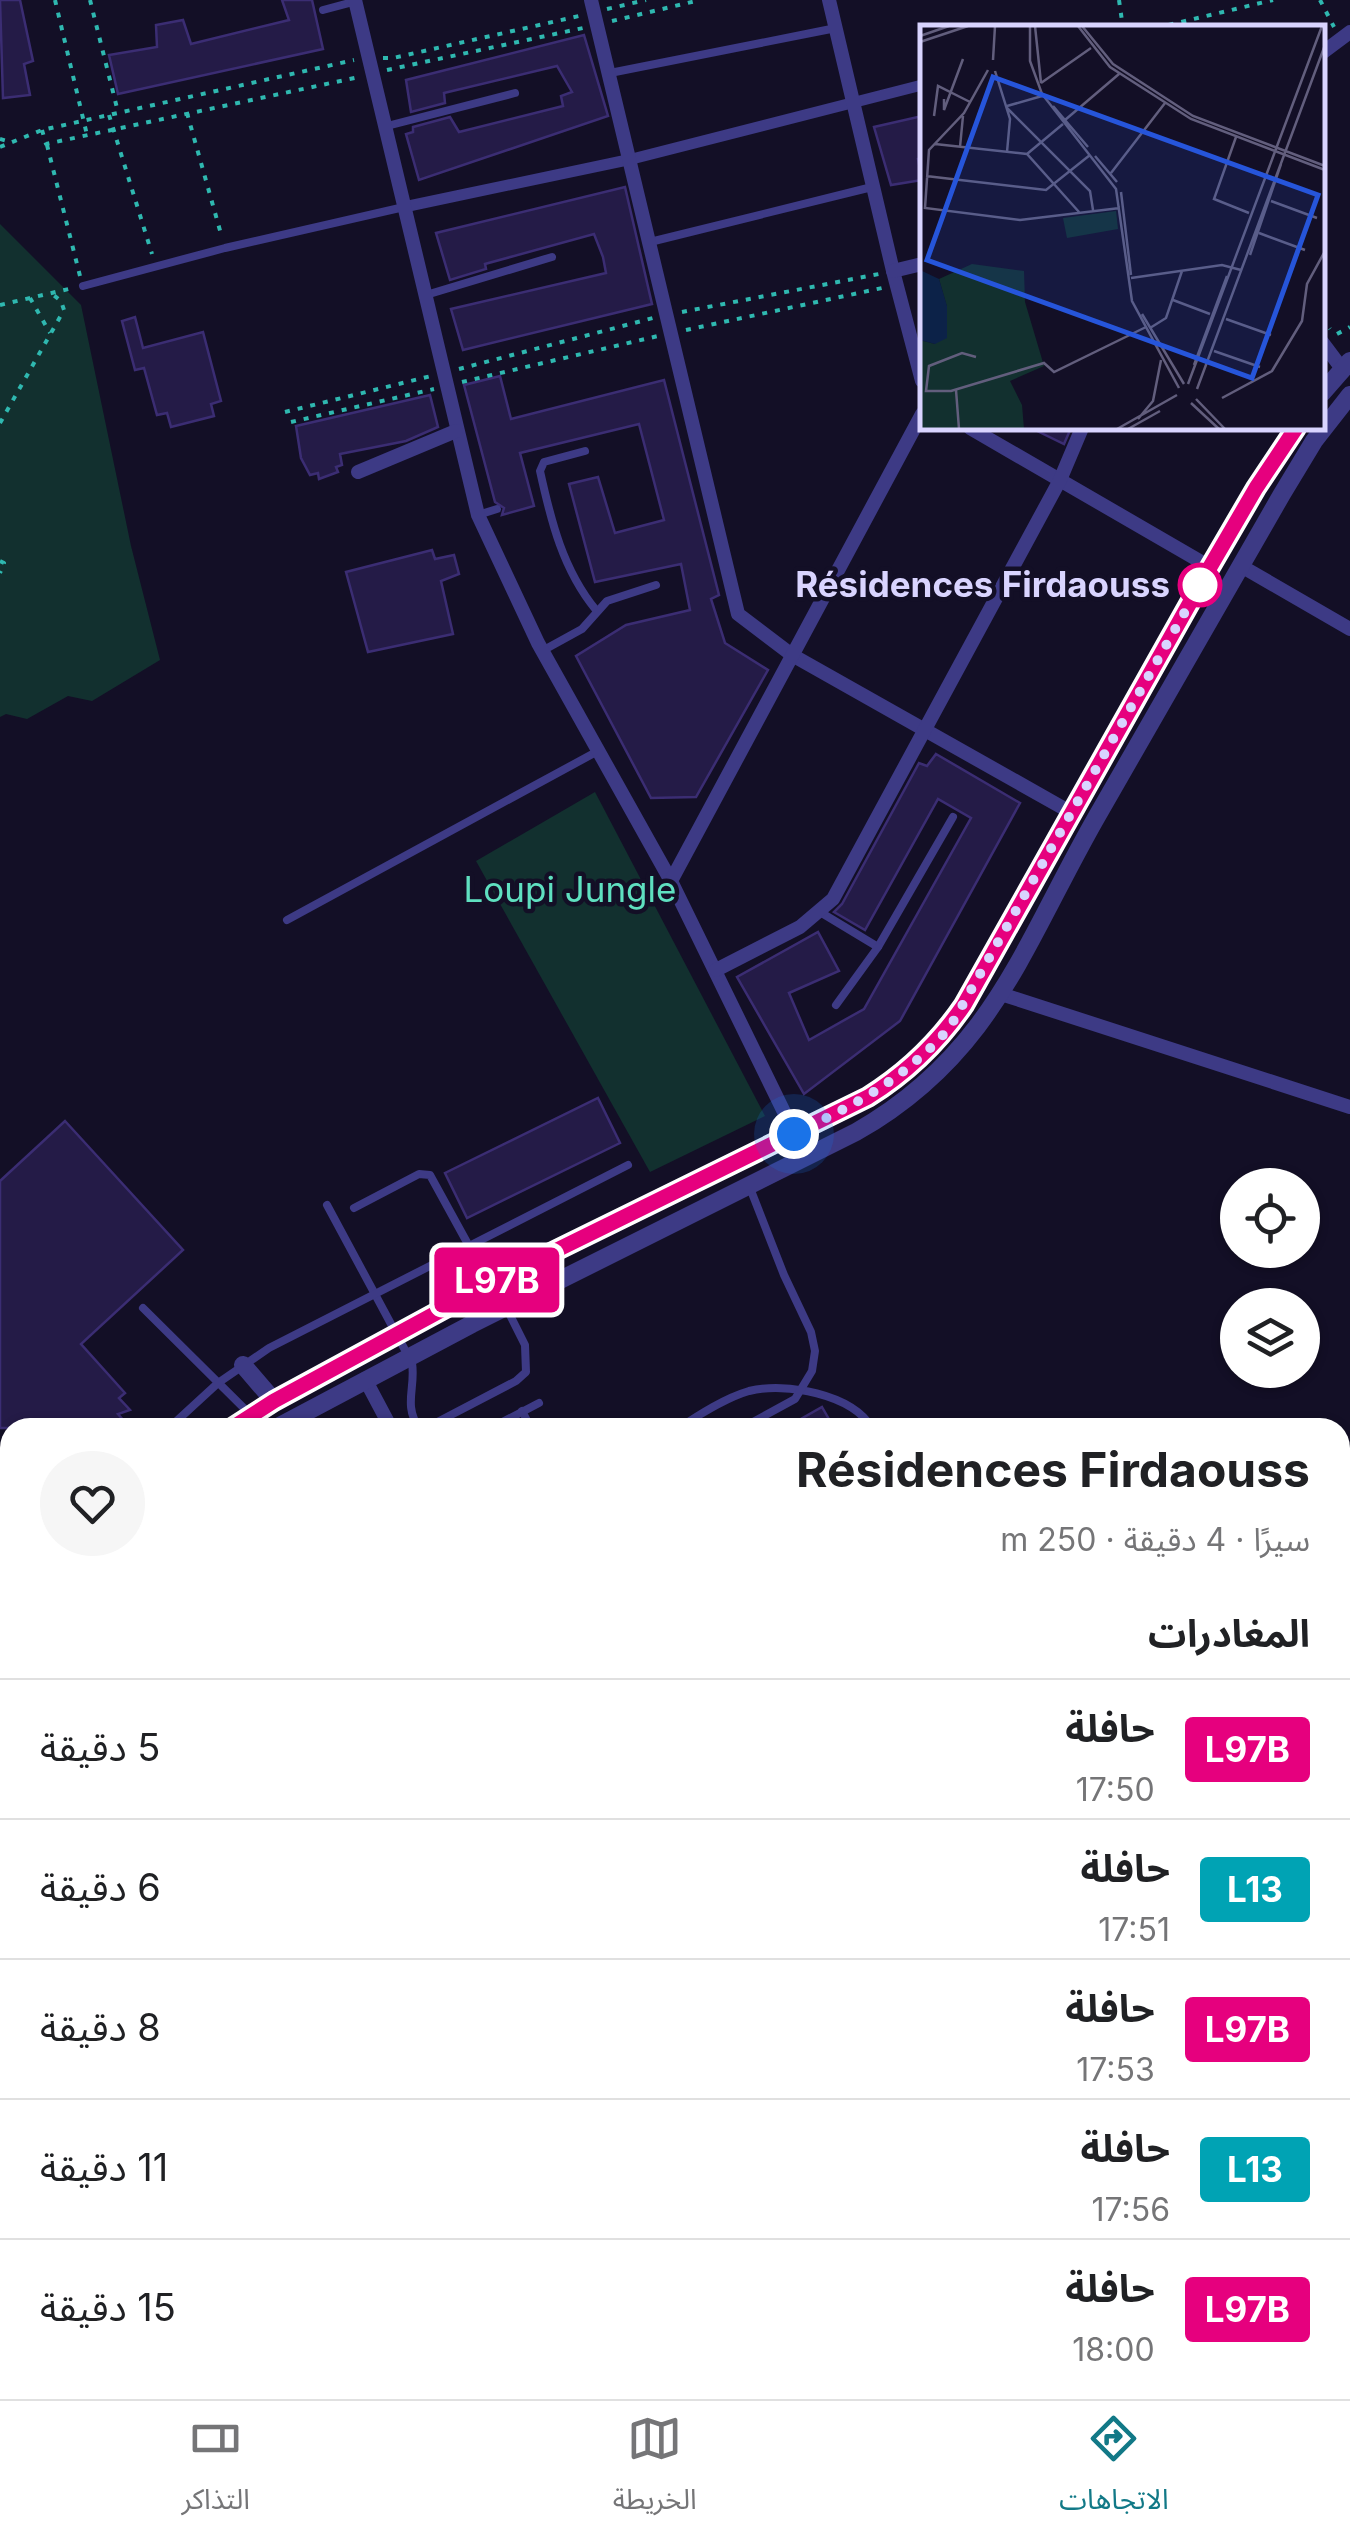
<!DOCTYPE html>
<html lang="ar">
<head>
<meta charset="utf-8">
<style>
  body { margin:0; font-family:Inter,"Noto Sans Arabic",sans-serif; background:#f6f6f6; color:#202124; direction:rtl; height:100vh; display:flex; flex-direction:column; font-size:38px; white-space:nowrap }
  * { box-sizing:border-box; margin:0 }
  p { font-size:32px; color:#757577 }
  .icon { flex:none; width:55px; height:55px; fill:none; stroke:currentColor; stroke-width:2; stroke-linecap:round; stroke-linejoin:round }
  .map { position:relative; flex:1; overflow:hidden; direction:ltr }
  .side { position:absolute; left:0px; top:1418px; width:1350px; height:982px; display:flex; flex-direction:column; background:#fff; border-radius:30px 30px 0 0; box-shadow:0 2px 8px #0004; direction:rtl }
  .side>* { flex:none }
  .badge { padding:0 20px; border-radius:8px; font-size:35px; line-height:65px }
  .controls { position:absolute; left:1220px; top:1168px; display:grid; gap:20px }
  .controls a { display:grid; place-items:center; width:100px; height:100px; border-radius:50%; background:#fff; box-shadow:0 2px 8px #0004; font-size:50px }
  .you { position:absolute; width:50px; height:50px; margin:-25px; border:8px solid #fff; border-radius:50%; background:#1a73e8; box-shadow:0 0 0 15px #1a73e833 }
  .map>.badge { position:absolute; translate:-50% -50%; box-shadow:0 0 0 5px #fff }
  h2 { padding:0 40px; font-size:38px; line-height:90px }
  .round { display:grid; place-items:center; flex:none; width:105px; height:105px; border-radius:52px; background:#f6f6f6 }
  .headline { display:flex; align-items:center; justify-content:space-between; height:170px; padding:0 40px }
  h1 { font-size:48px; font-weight:700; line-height:75px }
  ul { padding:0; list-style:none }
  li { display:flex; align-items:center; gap:30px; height:140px; padding:0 40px; border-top:2px solid #e0e0e0 }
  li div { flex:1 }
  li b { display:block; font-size:38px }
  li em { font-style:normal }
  li .badge { min-width:110px; font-weight:700; text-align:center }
  .menu { display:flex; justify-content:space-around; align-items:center; height:140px; border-top:2px solid #e0e0e0; background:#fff; font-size:28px; color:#757577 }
  .menu a { display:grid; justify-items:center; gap:5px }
  .menu .active { color:#127987 }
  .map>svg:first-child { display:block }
</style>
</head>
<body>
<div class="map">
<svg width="1350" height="2399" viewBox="0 0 1350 2399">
  <rect width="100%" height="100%" fill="#130f26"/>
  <g fill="#12302f">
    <path d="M0 224 81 305 131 546 160 660 92 701 68 696 27 719 6 714 0 717Z"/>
    <path d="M595 792 765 1116 650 1172 476 861Z"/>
  </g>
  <g fill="#241b47" stroke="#3b2d73" stroke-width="2.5">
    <path d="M0 0H20L33 61 24 64 30 95 3 98Z"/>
    <path d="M282 0H312L323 49 118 94 109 55 157 47 156 25 183 20 191 44 289 20Z"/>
    <path d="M584 35 608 116 419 180 406 134 413 132V127L450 117 459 132 563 106 561 96 572 92 557 66 444 93 445 103 411 112 406 80Z"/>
    <path d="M922 116V158L918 159 922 180 891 185 874 127Z"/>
    <path d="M625 187 652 304 463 350 451 309 606 273 603 257 594 234 485 264 486 269 450 280 436 233Z"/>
    <path d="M135 317 143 348 203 332 221 401 211 404 214 416 171 427 167 413 157 415 144 368 135 370 122 321Z"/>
    <path d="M500 376 511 419 664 380 719 595 711 599 725 643 768 670 696 797 651 798 576 656 626 625 690 610 681 564 595 582 569 484 598 477 615 533 664 520 639 424 520 453 534 506 502 515 504 508 495 502 464 385Z"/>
    <path d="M430 395 438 427 406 441 340 454 342 465 336 467 338 472 319 479 318 473 310 475 301 458 296 426Z"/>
    <path d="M1031 428H1071L1064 444Z"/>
    <path d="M432 550 435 559 454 555 459 574 441 581 453 634 368 652 346 572Z"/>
    <path d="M936 754 1020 803 900 1021 804 1094 737 977 818 932 839 971 789 993 809 1040 864 1009 971 818 938 799 865 930 834 912 842 904 919 763 927 766Z"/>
    <path d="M598 1098 620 1143 467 1218 445 1173Z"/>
    <path d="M65 1121 183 1250 81 1344 125 1393 119 1398 130 1410 118 1414 130 1428H0V1181Z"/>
    <path d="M822 1407 834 1428H785Z"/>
  </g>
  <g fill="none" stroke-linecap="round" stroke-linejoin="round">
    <g stroke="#2fb8b0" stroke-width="4" stroke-dasharray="5 8" stroke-linecap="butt">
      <path d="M55 0 87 135"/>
      <path d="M90 0 118 112"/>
      <path d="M1119 0 1123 28"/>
      <path d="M1320 0 1334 27"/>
      <path d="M607 9 646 0"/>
      <path d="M612 21 700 0"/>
      <path d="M1156 28 1273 0"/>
      <path d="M383 58H393L579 16"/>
      <path d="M387 70 583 28"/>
      <path d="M187 113 221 234"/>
      <path d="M109 115 152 254"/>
      <path d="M42 130 46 144 359 77"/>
      <path d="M0 139 11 142"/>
      <path d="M47 145 80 276"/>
      <path d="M0 147 42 130 354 60"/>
      <path d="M30 298 50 333"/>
      <path d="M0 305 73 288"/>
      <path d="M682 312 879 274"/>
      <path d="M1322 318 1330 329"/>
      <path d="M686 330 882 288"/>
      <path d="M1337 334 1350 327"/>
      <path d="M459 369 653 318"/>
      <path d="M462 382 658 336"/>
      <path d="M285 412 431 376"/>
      <path d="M291 422 434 389"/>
      <path d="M0 423 64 310 61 301 51 293"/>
      <path d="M0 561 4 563 0 573"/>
    </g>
    <g stroke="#3d3a85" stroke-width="8">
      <path d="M323 10 357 1"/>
      <path d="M610 73 836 28"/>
      <path d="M387 126 515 93"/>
      <path d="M650 242 872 187"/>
      <path d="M83 286 225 248 404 207"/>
      <path d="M426 295 552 257"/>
      <path d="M585 451 544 462 540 471C551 521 563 570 596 610"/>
      <path d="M478 515 497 509"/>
      <path d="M542 651 582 629 607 601 656 585"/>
      <path d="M820 912 878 947 953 817"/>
      <path d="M287 920 598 751"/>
      <path d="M836 1005 878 947"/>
      <path d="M327 1205 412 1363C416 1387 403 1405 419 1428"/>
      <path d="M354 1208 419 1174 430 1175 469 1246"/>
      <path d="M143 1308 264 1428"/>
      <path d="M522 1411 531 1428"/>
      <path d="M169 1428 218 1383 269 1348 628 1165"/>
      <path d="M426 1428 516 1381 526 1372 525 1345 506 1307"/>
      <path d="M491 1428 539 1403"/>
      <path d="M679 1428C700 1414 725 1398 749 1391 786 1382 852 1394 872 1428"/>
      <path d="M742 1428 795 1399 812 1371 815 1351 811 1332 784 1275 750 1188"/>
    </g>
    <path stroke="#3d3a85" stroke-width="11" d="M404 207 632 159 922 85"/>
    <g stroke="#3d3a85" stroke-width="14">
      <path d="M355 0 478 515 538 643 671 881 806 1157"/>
      <path d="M591 0 738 614 792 655 1072 813"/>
      <path d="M829 0 893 271 922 381"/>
      <path d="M1322 53 1350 32"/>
      <path d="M893 271 922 264"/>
      <path d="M1322 342 1343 370"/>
      <path d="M970 428 1210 567"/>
      <path d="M358 472 456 431"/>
      <path d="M1241 566 1350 629"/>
      <path d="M671 881 922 414"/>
      <path d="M716 970 800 927 833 899 1060 480 1082 428"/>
      <path d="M1001 994 1350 1107"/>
      <path d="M365 1379 391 1428"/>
      <path d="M0 1507 10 1517"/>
      <path d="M1340 1721H1350"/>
      <path d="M0 1971H10"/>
      <path d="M1340 1990H1350"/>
      <path d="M0 2089 10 2090"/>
      <path d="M1340 2108H1350"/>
      <path d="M88 2399V2390"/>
      <path d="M325 2399V2390"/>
      <path d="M959 2399V2390"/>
      <path d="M1201 2399V2390"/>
    </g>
    <g stroke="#3d3a85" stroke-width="18">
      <path d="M1322 393 1350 361"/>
      <path d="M243 1365 274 1401"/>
      <path d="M232 1428 274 1401 508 1274 869 1097C908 1072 938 1043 965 1005L1210 567 1256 488 1296 428"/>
      <path d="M276 1428 472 1324 856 1132C992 1055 1023 946 1096 818 1158 710 1220 602 1282 494L1314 441 1350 395"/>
      <path d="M0 1686 10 1676"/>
      <path d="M0 1729 10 1719"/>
    </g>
    <g stroke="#6f6bff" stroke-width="20">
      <path d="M0 1995H10"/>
      <path d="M1340 2017H1350"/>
      <path d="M0 2063H10"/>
      <path d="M1340 2083H1350"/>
    </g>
  </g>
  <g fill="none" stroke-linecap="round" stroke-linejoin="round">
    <defs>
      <path id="line" d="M232 1428 274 1401 508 1274 868 1097C908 1072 938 1043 964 1005L1210 567 1256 488 1296 428"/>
    </defs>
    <use href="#line" stroke="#fff" stroke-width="22"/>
    <use href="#line" stroke="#e6007e" stroke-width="15"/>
    <path stroke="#d9d4ff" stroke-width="10" stroke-dasharray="0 18" d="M794 1134C856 1104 904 1080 950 1027L1203 580 1200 585"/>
  </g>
  <circle fill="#fff" stroke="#e6007e" stroke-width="5" cx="1200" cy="585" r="20"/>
  <g text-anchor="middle" stroke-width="9" stroke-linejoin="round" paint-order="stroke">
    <g font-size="35" font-weight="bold" fill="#d9d4ff" stroke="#130f26" text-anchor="end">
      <text x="1170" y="597">Résidences Firdaouss</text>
    </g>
    <g font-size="35" fill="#5fe0c0" stroke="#130f26">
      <text x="570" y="902">Loupi Jungle</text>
    </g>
  </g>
  <g transform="translate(920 25)">
    <rect width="405" height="405" fill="#130f26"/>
    <path d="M196 186 198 204 147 213 143 193ZM52 239 104 246 105 277 124 341 90 356 102 380 104 404H0V315L15 319 27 282 19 254Z" fill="#12302f"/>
    <path d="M0 245 19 254 27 281V313L15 319 0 315Z" fill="#0c2248"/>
    <path fill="none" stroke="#625e7d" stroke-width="2.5" d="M110 1V36L122 69 196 164 212 276 259 363M115 1 121 58M158 1 190 42 271 94 405 145M162 1 193 39 273 91 405 141M0 11 29 1M0 17 48 1M73 35 75 1M68 45 44 88 9 125 5 183 100 195 200 183M75 46 90 94 87 127M121 58 171 23M24 74V85L43 34M87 81 122 71M133 81 168 122M87 83 170 166 173 185M14 91 18 61 50 77M145 95 199 49M316 112 294 174 329 188M15 119 107 129 159 187M40 122 43 91M107 129 143 99M175 131 197 157M191 148 245 78M6 151 126 165 170 130M201 167 211 250M351 176 397 193M339 208 385 225M330 230 361 139M211 253 302 240 321 245M253 275 290 289M222 289 264 359M306 294 351 310M230 303 246 293 262 246M294 326 340 342M56 332 42 328 9 341 6 366H31L124 338 134 347 226 302M274 340 307 251M268 359 402 1M277 364 405 20M36 365 39 404M302 373 352 346 382 296 387 259 405 226M276 374 305 404M271 378 299 404M218 394 233 376 241 335M197 404 257 370M208 404 240 386"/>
    <path fill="#2655da" fill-opacity="0.15" stroke="#2655da" stroke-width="5" d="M73 52 398 170 332 353 7 235Z"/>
    <rect width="405" height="405" fill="none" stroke="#d9d4ff" stroke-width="5"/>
  </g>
</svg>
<div class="controls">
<a><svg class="icon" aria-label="locate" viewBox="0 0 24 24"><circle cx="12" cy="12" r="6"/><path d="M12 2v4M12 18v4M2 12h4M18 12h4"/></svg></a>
<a><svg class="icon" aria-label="layers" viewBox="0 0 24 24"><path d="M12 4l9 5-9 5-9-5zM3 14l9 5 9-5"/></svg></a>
</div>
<div class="you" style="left:794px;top:1134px"></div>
<b class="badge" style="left:497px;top:1280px;background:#e6007e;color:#fff">L97B</b>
<section class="side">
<div class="headline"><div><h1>Résidences Firdaouss</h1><p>سيرًا · 4 دقيقة · 250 m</p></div><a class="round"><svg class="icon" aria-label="heart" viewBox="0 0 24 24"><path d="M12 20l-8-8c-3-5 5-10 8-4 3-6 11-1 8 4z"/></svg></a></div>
<h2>المغادرات</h2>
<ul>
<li><span class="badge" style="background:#e6007e;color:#fff">L97B</span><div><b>حافلة</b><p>17:50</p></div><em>5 دقيقة</em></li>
<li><span class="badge" style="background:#00a3b4;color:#fff">L13</span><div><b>حافلة</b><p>17:51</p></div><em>6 دقيقة</em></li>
<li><span class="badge" style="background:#e6007e;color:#fff">L97B</span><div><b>حافلة</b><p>17:53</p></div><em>8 دقيقة</em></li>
<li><span class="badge" style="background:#00a3b4;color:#fff">L13</span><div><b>حافلة</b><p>17:56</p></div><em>11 دقيقة</em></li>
<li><span class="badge" style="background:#e6007e;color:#fff">L97B</span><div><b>حافلة</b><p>18:00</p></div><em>15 دقيقة</em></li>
</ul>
</section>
</div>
<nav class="menu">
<a class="active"><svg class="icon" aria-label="directions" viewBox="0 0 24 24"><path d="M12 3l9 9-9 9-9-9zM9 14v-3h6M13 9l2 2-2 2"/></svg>الاتجاهات</a>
<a><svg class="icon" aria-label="map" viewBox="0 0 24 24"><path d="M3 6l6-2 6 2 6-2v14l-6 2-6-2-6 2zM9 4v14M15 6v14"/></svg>الخريطة</a>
<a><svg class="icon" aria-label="tickets" viewBox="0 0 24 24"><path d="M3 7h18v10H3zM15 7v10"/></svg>التذاكر</a>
</nav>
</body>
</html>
